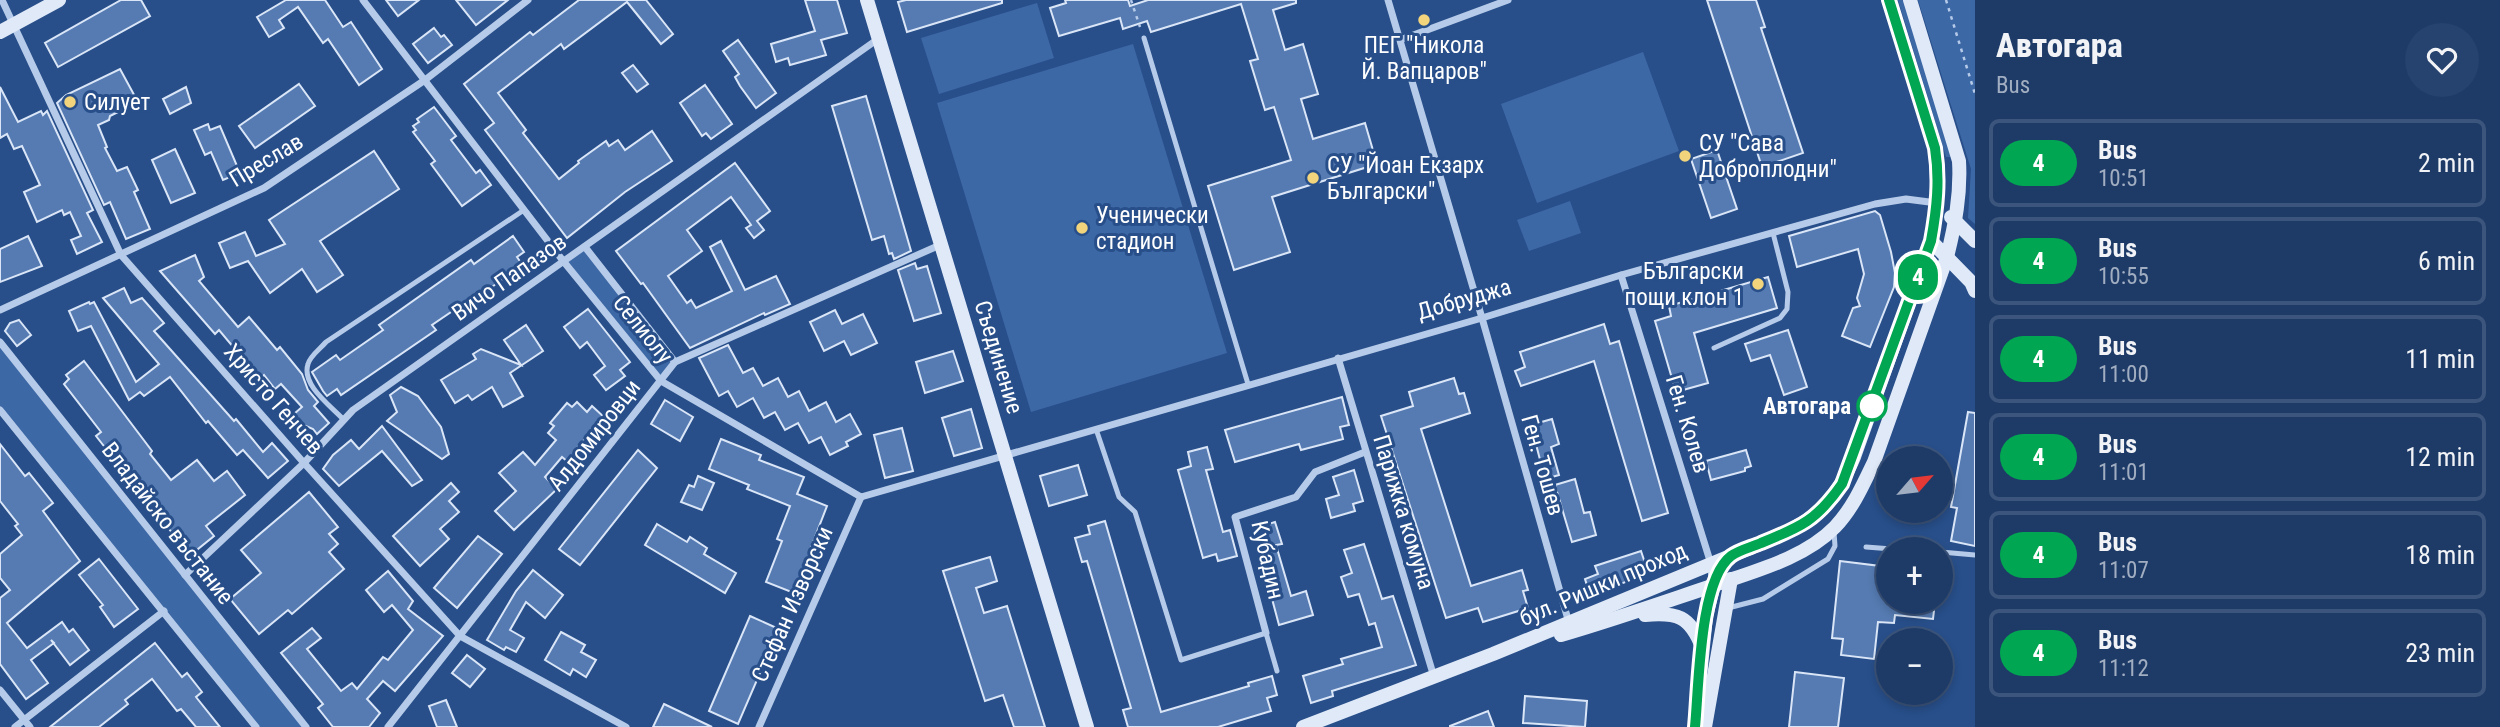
<!DOCTYPE html>
<html lang="en">
<head>
<meta charset="utf-8">
<style>
  body { margin:0; font-family:"Roboto Condensed",sans-serif; background:#26426e; color:#f1f3f6; height:100vh; display:flex; flex-direction:column; font-size:26px; white-space:nowrap }
  * { box-sizing:border-box; margin:0 }
  p { font-size:23px; color:#a1adc0 }
  .icon { flex:none; width:38px; height:38px; fill:none; stroke:currentColor; stroke-width:2; stroke-linecap:round; stroke-linejoin:round }
  .map { position:relative; flex:1; overflow:hidden }
  .details { display:flex; flex-direction:column; background:#1e3b68; width:525px }
  .details>* { flex:none }
  .badge { padding:0 14px; border-radius:23px; font-size:24px; line-height:46px }
  .needle { width:46px; rotate:62deg }
  .fabs { position:absolute; left:1876px; top:446px; display:grid; gap:14px }
  .fabs a { display:grid; place-items:center; width:77px; height:77px; border-radius:50%; background:#1e3b68; box-shadow:0 4px 10px #0003,0 0 0 2px #3c557c; font-size:35px }
  .map>.badge { position:absolute; translate:-50% -50%; box-shadow:0 0 0 4px #fff }
  .round { display:grid; place-items:center; flex:none; width:74px; height:74px; border-radius:37px; background:#26426e }
  .overview { display:flex; align-items:center; justify-content:space-between; height:119px; padding:0 21px }
  h1 { font-size:33px; font-weight:800; line-height:52px }
  ul { padding:0; list-style:none }
  li { display:flex; align-items:center; gap:21px; height:88px; margin:0 14px 10px; padding:0 7px; border:4px solid #3c557c; border-radius:10px }
  li div { flex:1 }
  li b { display:block; font-size:26px }
  li em { font-style:normal }
  li .badge { min-width:77px; font-weight:700; text-align:center }
  main { display:flex; flex:1; min-height:0 }
  .map>svg:first-child { display:block }
</style>
</head>
<body>
<main>
<div class="map">
<svg width="1975" height="727" viewBox="0 0 1975 727">
  <rect width="100%" height="100%" fill="#284f8a"/>
  <g fill="#3d68a6">
    <path d="M1898 0H1904L1951 157H1946Z"/>
    <path d="M1918 0H1975V224L1968 218 1971 169Z"/>
    <path d="M1037 3 1054 58 939 94 921 38Z"/>
    <path d="M1133 44 1227 353 1031 412 937 103Z"/>
    <path d="M1643 52 1679 151 1537 203 1501 104Z"/>
    <path d="M1570 201 1581 233 1529 251 1517 220Z"/>
    <path d="M585 247 675 362 661 381 564 262Z"/>
    <path d="M0 342 306 727H256L0 410Z"/>
  </g>
  <g fill="#557bb2" stroke="#dae6f7" stroke-width="2">
    <path d="M121 0H141L150 16 58 67 45 43Z"/>
    <path d="M286 0H325L343 27 351 22 382 69 359 85 328 39 323 43 298 7 279 20 284 28 269 37 257 17Z"/>
    <path d="M386 0H419L398 16Z"/>
    <path d="M456 0H508L476 25Z"/>
    <path d="M579 0H646L673 34 661 44 627 2 564 49 561 44 498 93 526 130 523 133 559 179 579 163 578 161 606 141 609 146 618 140 625 150 652 131 672 161 625 192 567 238 485 130 494 123 464 84 530 32 533 35Z"/>
    <path d="M805 0H837L847 33 821 40 826 55 790 65 788 58 776 62 771 44 815 31Z"/>
    <path d="M906 0H1002V3L907 32 898 2Z"/>
    <path d="M1065 0H1128L1130 6 1148 0H1296V3L1273 10 1285 50 1303 44 1318 94 1301 99 1313 139 1365 123 1377 164 1272 197 1290 252 1234 270 1208 186 1291 160 1274 107 1265 110 1250 61 1258 59 1241 4 1151 32 1147 21 1123 29 1120 18 1059 36 1050 8 1066 3Z"/>
    <path d="M1707 0H1756L1765 27 1761 28 1803 153 1762 167Z"/>
    <path d="M434 28 441 37 444 35 452 45 428 63 413 44Z"/>
    <path d="M738 40 776 93 756 108 740 86 735 77 739 74 723 51Z"/>
    <path d="M633 65 648 84 637 92 622 73Z"/>
    <path d="M120 69 138 102 110 116 109 120 98 125 107 147 105 148 117 171 127 167 138 190 134 192 150 229 126 239 110 202 104 205 57 103 66 95Z"/>
    <path d="M299 84 315 106 255 148 239 126Z"/>
    <path d="M705 85 732 124 711 139 706 133 702 136 680 103Z"/>
    <path d="M0 87 18 122 41 111 43 115 47 111 93 210 87 213 102 242 77 254 71 240 81 236 70 212 64 215 62 210 37 222 24 192 40 185 22 146 14 149 7 134 0 138Z"/>
    <path d="M186 87 191 103 170 114 163 99Z"/>
    <path d="M866 96 911 251 894 259 892 253 889 254 884 236 872 240 832 106Z"/>
    <path d="M434 107 456 136 451 140 476 173 480 170 491 185 462 206 431 164 435 161 413 132 416 130 413 126 419 122 417 119Z"/>
    <path d="M208 124 210 130 220 126 240 173 223 180 211 152 205 155 194 130Z"/>
    <path d="M175 149 195 193 171 203 152 160Z"/>
    <path d="M1717 150 1737 209 1711 218 1691 159Z"/>
    <path d="M374 151 399 189 320 241 343 275 317 292 302 269 270 293 248 261 230 268 219 243 245 232 256 256 285 244 269 220Z"/>
    <path d="M735 163 770 211 757 221 764 230 754 238 746 228 751 225 731 197 687 230 702 251 668 276 687 303 691 300 696 308 732 291 710 247 721 241 745 290 776 276 790 304 765 315 764 313 690 348 643 283 641 284 616 251Z"/>
    <path d="M1875 211 1880 215 1891 252 1895 273 1894 287 1870 347 1842 336 1853 308 1860 306 1857 298 1864 274 1858 249 1797 267 1789 236Z"/>
    <path d="M28 236 42 266 0 282V249Z"/>
    <path d="M513 236 524 252 517 257 526 270 507 284 503 279 489 289 488 287 432 325 436 330 341 395 337 389 327 396 323 391 312 372 336 355 340 360 383 330 379 325 471 260 474 264Z"/>
    <path d="M195 255 204 277 199 281 238 327 249 317 277 350 280 347 302 374 308 390 318 402 314 406 329 423 317 434 313 429 299 423 294 414 302 407 281 384 275 389 264 375 260 379 219 330 215 334 160 271Z"/>
    <path d="M915 263 917 269 927 266 941 313 914 321 898 270Z"/>
    <path d="M1768 277 1777 308 1694 333 1708 383 1676 392 1655 321 1671 316 1669 306Z"/>
    <path d="M124 288 131 303 142 298 164 323 154 331 234 421 236 419 263 452 272 443 288 461 268 478 243 450 237 455 208 421 206 423 170 377 144 396 140 392 129 400 91 326 78 331 69 311 89 302 90 304 94 302 136 382 159 364 103 298Z"/>
    <path d="M588 309 630 362 620 370 625 376 606 390 594 375 605 366 587 342 580 348 564 327Z"/>
    <path d="M835 310 842 324 863 314 877 343 851 355 844 341 824 351 810 322Z"/>
    <path d="M19 320 31 335 17 346 5 331 10 323Z"/>
    <path d="M1604 324 1610 344 1619 341 1668 513 1642 521 1594 361 1521 386 1515 371 1525 367 1520 352Z"/>
    <path d="M526 325 543 351 510 373 523 396 503 407 492 387 472 400 468 395 455 403 441 380 476 359 473 354 481 349 521 365 504 340Z"/>
    <path d="M1788 330 1807 387 1784 395 1770 355 1751 361 1745 344Z"/>
    <path d="M728 345 743 373 753 368 763 386 778 378 788 397 799 391 809 411 826 402 836 422 850 414 861 434 846 442 848 446 830 455 821 437 809 443 798 423 785 430 775 412 764 418 753 398 737 407 728 391 719 396 699 358Z"/>
    <path d="M953 351 963 381 925 393 916 362Z"/>
    <path d="M84 361 152 451 150 454 171 480 197 460 214 481 227 471 245 495 206 526 214 536 193 553 183 541 180 543 96 436 101 432 64 384 69 379 66 375Z"/>
    <path d="M1454 378 1459 394 1464 393 1470 413 1421 429 1471 586 1522 570 1528 590 1523 591 1528 608 1483 622 1478 608 1446 618 1381 416 1413 406 1409 392Z"/>
    <path d="M401 387 418 396 441 427 449 454 442 459 387 421 397 412 390 395Z"/>
    <path d="M1342 397 1349 425 1340 427 1343 439 1301 450 1299 444 1235 462 1225 430Z"/>
    <path d="M665 400 693 417 680 441 651 424Z"/>
    <path d="M577 402 587 412 592 406 605 418 574 451 576 452 568 462 562 457 545 477 557 489 514 530 495 511 516 491 499 473 523 452 535 465 556 440 548 433 554 426 550 423 567 403 572 407Z"/>
    <path d="M971 409 982 448 954 456 942 418Z"/>
    <path d="M1968 412 1975 413V546L1951 541 1957 508 1951 507Z"/>
    <path d="M1552 419 1559 444 1551 447 1559 475 1545 479 1531 425Z"/>
    <path d="M382 426 422 480 412 486 382 451 339 486 323 469 333 455 351 440 359 449Z"/>
    <path d="M902 428 913 471 885 478 874 435Z"/>
    <path d="M721 439 761 455 759 460 804 477 797 494 827 506 810 550 816 552 799 595 766 582 782 541 777 539 790 506 747 489 749 485 709 469Z"/>
    <path d="M0 444 25 476 29 473 53 503 43 511 80 561 7 623 27 648 62 622 69 632 73 629 89 650 70 665 51 640 54 643 31 660 48 683 26 699 0 664V598L10 590 0 578V554L22 535 15 526 18 524 0 501Z"/>
    <path d="M1207 447 1213 469 1206 470 1223 532 1230 530 1237 556 1218 561 1216 554 1203 558 1178 470 1191 466 1188 452Z"/>
    <path d="M638 450 657 468 580 565 559 549Z"/>
    <path d="M1746 450 1751 466 1745 468V471L1711 480 1706 461Z"/>
    <path d="M1078 465 1087 495 1049 506 1040 476Z"/>
    <path d="M1354 470 1363 501 1353 504 1355 511 1331 518 1326 499 1339 495 1333 477Z"/>
    <path d="M698 476 714 483 702 510 681 502 689 485 694 487Z"/>
    <path d="M1575 479 1584 513 1590 512 1596 535 1572 542 1555 485Z"/>
    <path d="M451 483 459 492 449 501 459 512 440 529 449 539 420 566 393 536Z"/>
    <path d="M309 492 338 527 329 534 338 544 329 552 344 569 292 614 288 610 259 634 230 599 261 573 241 550Z"/>
    <path d="M1105 521 1161 712 1249 686 1248 683 1272 676 1277 695 1267 698 1271 711 1218 727H1128L1123 710 1131 708 1087 561 1082 562 1075 538 1090 534 1088 526Z"/>
    <path d="M1275 522 1282 544 1276 545 1291 596 1306 591 1313 615 1279 625 1263 565 1266 564 1255 528Z"/>
    <path d="M657 524 687 542 690 537 707 548 704 554 736 573 725 593 645 545Z"/>
    <path d="M478 536 502 554 457 608 434 588Z"/>
    <path d="M1364 544 1382 599 1393 596 1416 665 1332 691 1333 696 1311 703 1303 676 1343 664 1341 659 1382 647 1375 623 1369 625 1359 594 1348 597 1341 577 1352 573 1344 550Z"/>
    <path d="M1641 551 1647 569 1632 574 1634 579 1590 595 1585 579 1598 574 1595 566Z"/>
    <path d="M990 557 997 581 976 588 984 613 1007 606 1045 727H1014L1003 695 985 701 943 571Z"/>
    <path d="M99 559 138 609 114 627 100 607 103 605 79 575Z"/>
    <path d="M1840 561 1888 567V602H1935L1933 619 1895 615 1894 623 1878 622 1874 659 1841 655 1843 639 1832 638Z"/>
    <path d="M533 570 563 595 545 618 526 602 510 630 524 638 516 652 506 647 504 650 487 640 516 591Z"/>
    <path d="M388 571 413 601 408 609 443 636 395 691 383 681 367 699 380 713 369 727H333L318 708 323 704 281 653 312 628 321 638 307 649 341 691 352 683 357 689 383 657 388 660 413 630 392 605 384 612 366 590Z"/>
    <path d="M750 616 779 629 738 724 709 711Z"/>
    <path d="M561 632 585 645 581 652 596 660 586 677 573 669 570 675 545 660Z"/>
    <path d="M155 643 182 677 187 673 202 692 196 697 220 727H196L181 709 177 711 152 679 125 700 128 704 99 727H50Z"/>
    <path d="M467 655 485 669 470 687 452 673Z"/>
    <path d="M1795 672 1844 678 1838 727H1789Z"/>
    <path d="M1525 696 1587 701 1585 727 1523 723Z"/>
    <path d="M446 700 457 727H437L429 706Z"/>
    <path d="M664 704 712 727H653Z"/>
    <path d="M1488 711 1494 727H1450V726Z"/>
  </g>
  <g fill="none" stroke-linecap="round" stroke-linejoin="round">
    <g stroke="#b6cbe9" stroke-width="2.5" stroke-dasharray="3.5 5" stroke-linecap="butt">
      <path d="M1131 0 1140 27"/>
      <path d="M1946 0 1975 94"/>
    </g>
    <g stroke="#b6cbe9" stroke-width="5">
      <path d="M1144 38 1248 384"/>
      <path d="M1714 348 1780 318 1787 309 1788 292 1773 233"/>
      <path d="M344 420C331 406 301 385 308 364 310 356 320 349 326 342L524 210"/>
      <path d="M1096 429 1119 497 1135 512 1181 660 1266 633 1277 671"/>
      <path d="M1866 547 1905 550"/>
      <path d="M1941 552 1975 555"/>
      <path d="M1728 608 1763 599 1828 559 1835 546 1834 532"/>
    </g>
    <g stroke="#b6cbe9" stroke-width="7">
      <path d="M2 0 121 255 304 463 460 636 626 727"/>
      <path d="M363 0 564 262 661 381 861 497 1482 318 1621 275 1875 204 1906 199 1937 203"/>
      <path d="M1388 0 1482 318 1569 623"/>
      <path d="M1400 40 1508 0"/>
      <path d="M585 247 675 362"/>
      <path d="M1621 275 1711 564 1712 583"/>
      <path d="M0 310 264 188 425 80 528 0"/>
      <path d="M0 342 306 727"/>
      <path d="M1338 358 1434 677"/>
      <path d="M0 410 256 727"/>
      <path d="M185 575 304 463 353 410 878 39"/>
      <path d="M1266 633 1235 517 1296 497 1315 472 1365 452"/>
      <path d="M0 690 30 727"/>
      <path d="M15 727 164 611"/>
      <path d="M388 727 675 362 940 245"/>
      <path d="M759 727 861 497"/>
    </g>
    <g stroke="#e0e9f8" stroke-width="14">
      <path d="M867 0 1087 727"/>
      <path d="M0 32 59 0"/>
      <path d="M1951 217 1975 241"/>
      <path d="M1931 241 1971 282 1975 291"/>
      <path d="M1645 615C1677 612 1690 616 1702 647"/>
      <path d="M1561 635C1613 620 1664 602 1715 585 1755 571 1805 558 1835 527 1853 508 1863 485 1874 462L1947 257C1955 225 1961 194 1959 161L1910 0"/>
      <path d="M1303 727 1493 654 1774 538C1820 517 1834 504 1854 457L1931 241C1937 209 1940 180 1935 147L1889 0"/>
      <path d="M1695 727 1706 616 1715 581"/>
      <path d="M1705 727 1731 579"/>
    </g>
  </g>
  <g fill="none" stroke-linecap="round" stroke-linejoin="round">
    <defs>
      <path id="line" d="M1695 727C1699 688 1699 580 1731 556 1739 550 1752 547 1761 543 1801 527 1817 520 1842 484L1931 241C1937 208 1940 180 1935 148L1889 0"/>
    </defs>
    <use href="#line" stroke="#fff" stroke-width="16"/>
    <use href="#line" stroke="#00a651" stroke-width="10"/>
  </g>
  <g fill="#f1d47c" stroke="#284f8a" stroke-width="2.5">
    <circle cx="1424" cy="20" r="7"/>
    <circle cx="70" cy="102" r="7"/>
    <circle cx="1685" cy="156" r="7"/>
    <circle cx="1313" cy="178" r="7"/>
    <circle cx="1082" cy="228" r="7"/>
    <circle cx="1758" cy="284" r="7"/>
  </g>
  <circle fill="#fff" stroke="#00a651" stroke-width="3.5" cx="1872" cy="406" r="14"/>
  <g text-anchor="middle" stroke-width="6" stroke-linejoin="round" paint-order="stroke">
    <g font-size="23" fill="#fff" stroke="#284f8a" text-anchor="start">
      <text x="1424" y="53" text-anchor="middle">ПЕГ "Никола<tspan x="1424" dy="26">Й. Вапцаров"</tspan></text>
      <text x="84" y="110">Силует</text>
      <text x="1699" y="151">СУ "Сава<tspan x="1699" dy="26">Доброплодни"</tspan></text>
      <text x="1327" y="173">СУ "Йоан Екзарх<tspan x="1327" dy="26">Български"</tspan></text>
      <text x="1096" y="223">Ученически<tspan x="1096" dy="26">стадион</tspan></text>
      <text x="1744" y="279" text-anchor="end">Български<tspan x="1744" dy="26">пощи клон 1</tspan></text>
    </g>
    <g font-size="23" fill="#fff" stroke="#284f8a">
      <text transform="translate(266 160) rotate(-31)" y="8">Преслав</text>
      <text transform="translate(509 277) rotate(-35)" y="8">Вичо Папазов</text>
      <text transform="translate(1464 299) rotate(-16)" y="8">Добруджа</text>
      <text transform="translate(643 329) rotate(51)" y="8">Селиолу</text>
      <text transform="translate(999 357) rotate(73)" y="8">Съединение</text>
      <text transform="translate(274 399) rotate(49)" y="8">Христо Генчев</text>
      <text transform="translate(1688 424) rotate(73)" y="8">Ген. Колев</text>
      <text transform="translate(594 435) rotate(-52)" y="8">Алдомировци</text>
      <text transform="translate(1543 465) rotate(74)" y="8">Ген. Тошев</text>
      <text transform="translate(1404 512) rotate(73)" y="8">Парижка комуна</text>
      <text transform="translate(168 523) rotate(52)" y="8">Владайско въстание</text>
      <text transform="translate(1268 560) rotate(77)" y="8">Кубадин</text>
      <text transform="translate(1603 584) rotate(-23)" y="8">бул. Ришки проход</text>
      <text transform="translate(792 604) rotate(-66)" y="8">Стефан Изворски</text>
    </g>
    <g font-size="23" font-weight="bold" fill="#fff" stroke="#284f8a" text-anchor="end">
      <text x="1851" y="414">Автогара</text>
    </g>
  </g>
</svg>
<div class="fabs">
<a><svg class="needle" viewBox="-14 -14 28 28"><path d="M0-13l5 13h-10z" fill="#e53935"/><path d="M0 13l5-13h-10z" fill="#a1adc0"/></svg></a>
<a>+</a>
<a>−</a>
</div>
<b class="badge" style="left:1918px;top:277px;background:#00a651;color:#fff">4</b>
</div>
<section class="details">
<div class="overview"><div><h1>Автогара</h1><p>Bus</p></div><a class="round"><svg class="icon" aria-label="heart" viewBox="0 0 24 24"><path d="M12 20l-8-8c-3-5 5-10 8-4 3-6 11-1 8 4z"/></svg></a></div>
<ul>
<li><span class="badge" style="background:#00a651;color:#fff">4</span><div><b>Bus</b><p>10:51</p></div><em>2 min</em></li>
<li><span class="badge" style="background:#00a651;color:#fff">4</span><div><b>Bus</b><p>10:55</p></div><em>6 min</em></li>
<li><span class="badge" style="background:#00a651;color:#fff">4</span><div><b>Bus</b><p>11:00</p></div><em>11 min</em></li>
<li><span class="badge" style="background:#00a651;color:#fff">4</span><div><b>Bus</b><p>11:01</p></div><em>12 min</em></li>
<li><span class="badge" style="background:#00a651;color:#fff">4</span><div><b>Bus</b><p>11:07</p></div><em>18 min</em></li>
<li><span class="badge" style="background:#00a651;color:#fff">4</span><div><b>Bus</b><p>11:12</p></div><em>23 min</em></li>
</ul>
</section>
</main>
</body>
</html>
